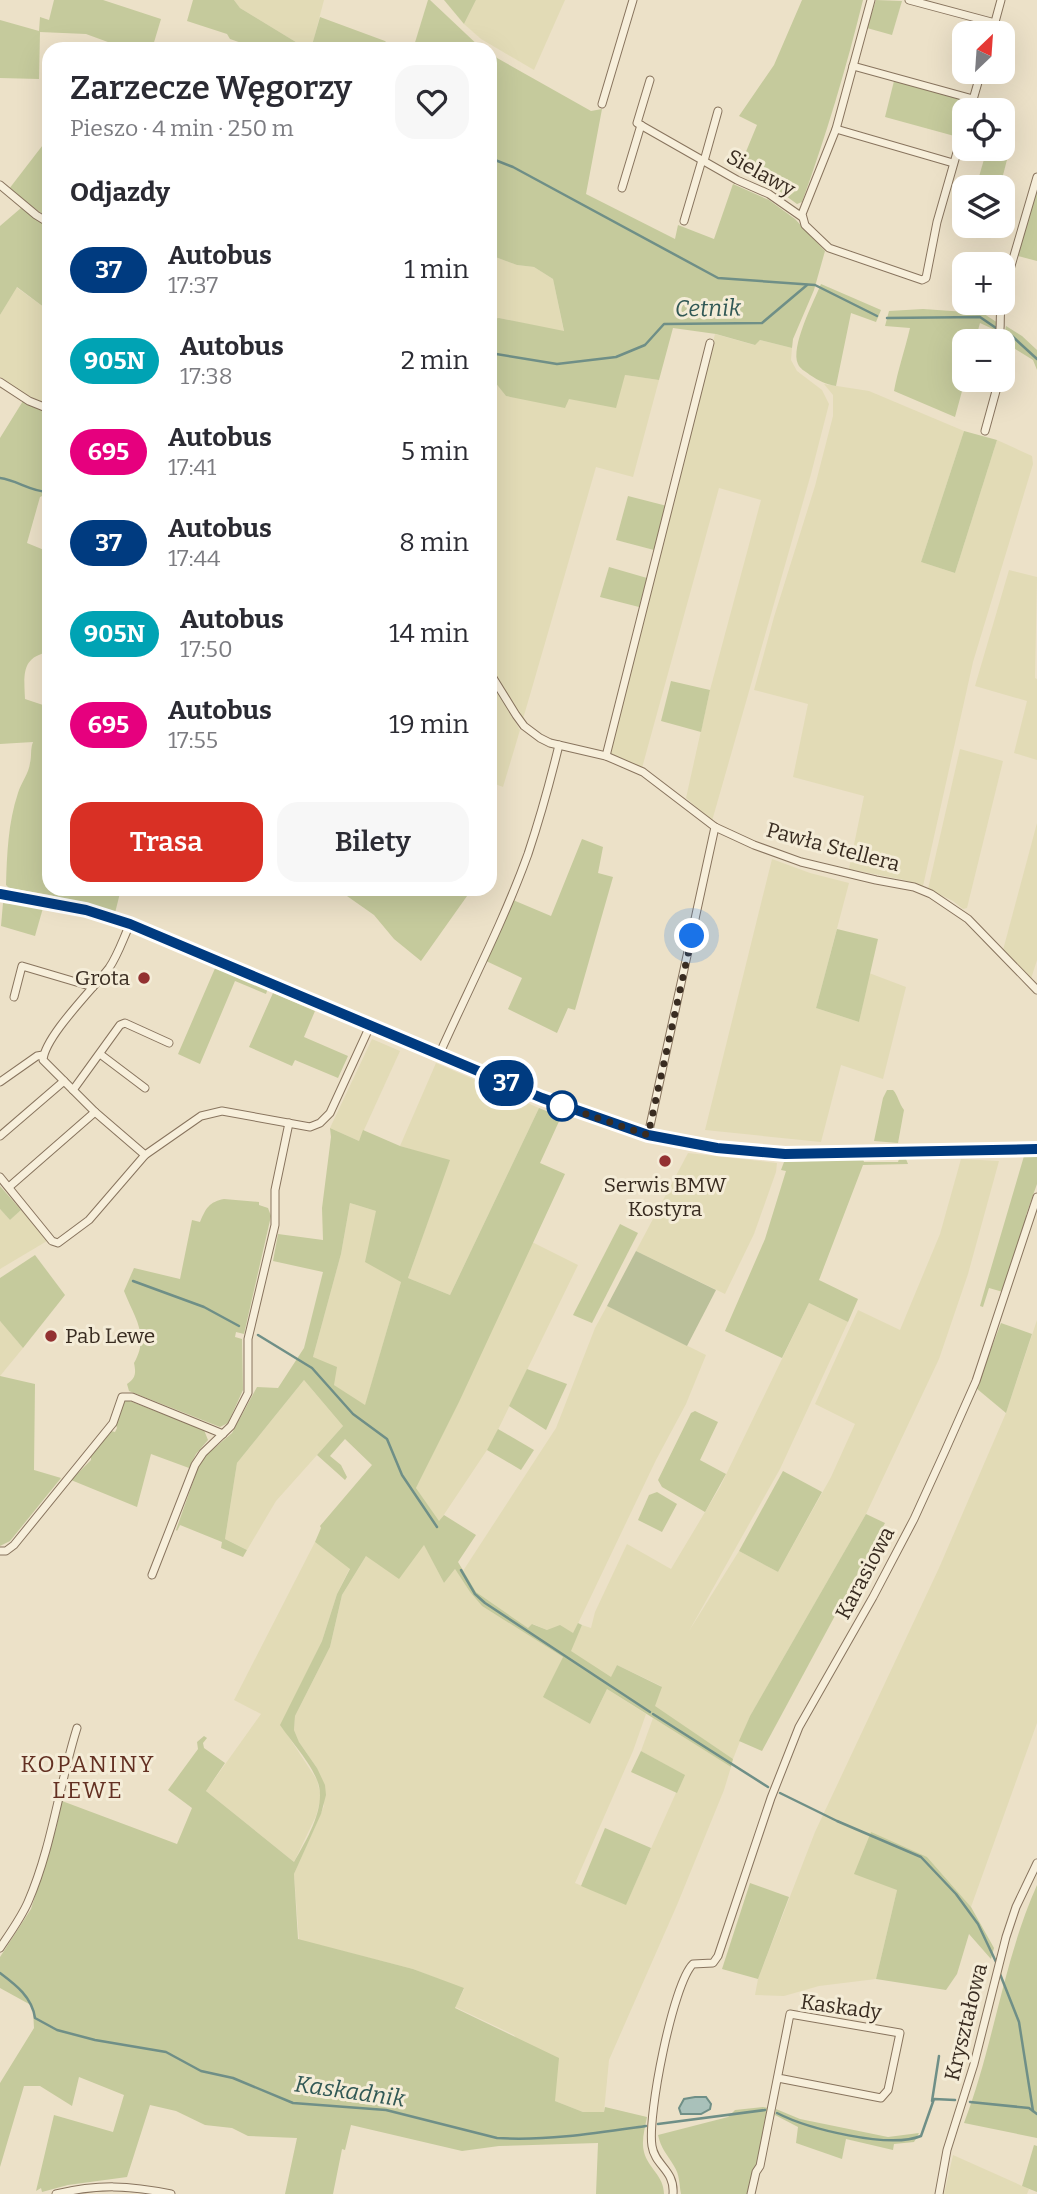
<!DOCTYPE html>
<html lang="pl">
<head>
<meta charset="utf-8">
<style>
  body { margin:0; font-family:Bitter,serif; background:#f7f7f7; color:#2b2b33; height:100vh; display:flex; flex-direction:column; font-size:26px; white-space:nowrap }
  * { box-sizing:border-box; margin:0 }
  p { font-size:23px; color:#7c7c81 }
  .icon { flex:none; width:38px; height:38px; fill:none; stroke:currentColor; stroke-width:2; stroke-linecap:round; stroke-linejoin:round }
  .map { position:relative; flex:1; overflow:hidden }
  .side { position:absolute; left:42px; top:42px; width:455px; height:854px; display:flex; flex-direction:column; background:#fff; border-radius:21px; box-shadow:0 7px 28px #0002 }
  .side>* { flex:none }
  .badge { padding:0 14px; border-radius:23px; font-size:24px; line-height:46px }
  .needle { width:46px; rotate:25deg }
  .controls { position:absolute; left:952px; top:21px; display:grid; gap:14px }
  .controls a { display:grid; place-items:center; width:63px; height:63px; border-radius:14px; background:#fff; box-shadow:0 7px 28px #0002; font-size:35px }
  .you { position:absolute; width:35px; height:35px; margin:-18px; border:5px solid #fff; border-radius:50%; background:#1a73e8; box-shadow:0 0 0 10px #1a73e833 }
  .map>.badge { position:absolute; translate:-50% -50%; box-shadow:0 0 0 4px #fff }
  h2 { padding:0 28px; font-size:26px; line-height:63px }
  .round { display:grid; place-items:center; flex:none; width:74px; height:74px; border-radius:21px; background:#f7f7f7 }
  .summary { display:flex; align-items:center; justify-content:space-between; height:119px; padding:0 28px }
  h1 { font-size:33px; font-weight:600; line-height:52px }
  .button { display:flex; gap:14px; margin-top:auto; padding:14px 28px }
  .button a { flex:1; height:80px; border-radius:21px; background:#d93025; color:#fff; font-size:28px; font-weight:600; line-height:80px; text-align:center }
  .button a+a { background:#f7f7f7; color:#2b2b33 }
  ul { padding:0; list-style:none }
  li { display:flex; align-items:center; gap:21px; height:91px; padding:0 28px }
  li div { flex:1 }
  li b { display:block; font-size:26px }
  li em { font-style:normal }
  li .badge { min-width:77px; font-weight:700; text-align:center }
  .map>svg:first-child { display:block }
</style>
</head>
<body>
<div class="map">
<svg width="1037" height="2194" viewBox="0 0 1037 2194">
  <rect width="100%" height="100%" fill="#ece1c8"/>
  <g fill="#e2dbb6">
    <path d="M234 0H324L312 46 304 47 240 8Z"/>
    <path d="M476 0H565L534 70 481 39 464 24Z"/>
    <path d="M490 255 517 265 534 267 553 279 564 332 499 318 490 319Z"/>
    <path d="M16 287 49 311V406L21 392 0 377V315Z"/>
    <path d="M715 334 754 345 760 340 792 348 791 360 797 371 822 390 829 404 811 474 712 821 686 798 710 690 761 500 719 488 642 768 610 753Z"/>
    <path d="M625 375 659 380 633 477 596 467 523 719 490 667V376L506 396 519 398 569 399Z"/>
    <path d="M824 384 869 391 964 431 921 562 955 573 997 440 1032 456 1033 464 973 662 923 886 904 880 849 869 864 796 793 777 808 704 754 690 774 617 815 486 833 416V395Z"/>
    <path d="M1009 570 1037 577 1035 678 1037 679V760L1014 753 1027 701 975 686Z"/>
    <path d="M490 680 520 730 503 787 490 782Z"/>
    <path d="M960 749 1003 761 967 908 963 909 953 901 928 889Z"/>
    <path d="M1037 823V960L1031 979 1003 950Z"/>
    <path d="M772 859 810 873 849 883 816 1008 859 1022 869 973 906 987 883 1079 841 1065 821 1142 705 1130Z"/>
    <path d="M372 1039 400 1051 359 1141 330 1128Z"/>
    <path d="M436 1063 539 1108 450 1295 408 1278 449 1161 400 1146Z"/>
    <path d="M688 1153 777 1163 776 1172 754 1234 725 1294 636 1251Z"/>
    <path d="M961 1159 999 1161 968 1274 939 1359 866 1514 750 1716 733 1759 654 1706 661 1686 617 1665 611 1678 570 1651 582 1625 591 1628 595 1612 627 1544 671 1569 720 1487 809 1303 848 1322 780 1469 689 1631 739 1551 778 1572 831 1477 855 1424 815 1404 858 1310 900 1330 940 1234Z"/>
    <path d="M350 1203 376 1211 401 1282 365 1406 334 1385 313 1357 341 1254Z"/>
    <path d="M0 1209 10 1220 21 1210 47 1241 0 1269Z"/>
    <path d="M532 1242 578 1265 491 1444 439 1522 416 1488 459 1401Z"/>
    <path d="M607 1306 706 1355 686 1404 656 1460 573 1634 547 1630 533 1624 528 1628 476 1592 463 1571 556 1428 595 1328Z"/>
    <path d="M1037 1320V1723L971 1907 927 1857 897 1890 876 1979 819 1986 784 1996 755 1995 758 1979 815 1832 939 1568 1006 1413Z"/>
    <path d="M0 1321 23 1348 0 1376Z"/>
    <path d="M304 1380 343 1426 276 1501 247 1550 225 1539 237 1463Z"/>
    <path d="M315 1542 350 1568 337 1594 322 1641 281 1725 317 1780 321 1797 316 1816 294 1862 206 1791 261 1714 234 1700Z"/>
    <path d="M424 1544 444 1583 455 1569 470 1592 482 1606 563 1657 544 1697 590 1724 607 1689 646 1714 633 1751 575 1883 626 1904 684 1775 641 1751 653 1718 731 1767 724 1790 677 1905 609 2060 604 2112H583L555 2101 514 2035 455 2007 464 1989 413 1969 299 1940 294 1874 324 1806 317 1768 299 1742 294 1730 295 1716 330 1647 342 1595 366 1556Z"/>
    <path d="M953 2155 1029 2189 1027 2194H944Z"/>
  </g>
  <g fill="#c5ca9c" fill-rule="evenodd">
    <path d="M54 0H103L161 19 152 49H127L86 34 40 32 39 79 0 78V20L39 31 40 17 49 20Z"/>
    <path d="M193 0H234L240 8 304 47 312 45 320 17 385 41 393 49H259L230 39 227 34 187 21Z"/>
    <path d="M428 0H430L482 49H413Z"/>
    <path d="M444 0H476L464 24Z"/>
    <path d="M802 0H863C846 69 826 136 802 202L797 204 775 188 738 171 757 125 739 116 774 65Z"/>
    <path d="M876 0 902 1 892 35 867 28Z"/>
    <path d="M490 54 591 111 602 109 586 194 675 239 678 225 714 239 733 184 769 200 795 219 825 251 814 290 793 339 792 348 760 340 755 345 716 334 673 328 659 380 625 375 616 408 569 399 565 408 506 396 490 376V319L499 318 564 331 553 279 534 267 517 265 490 255Z"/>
    <path d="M894 81 967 101 958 137 885 117Z"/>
    <path d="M49 137V219L9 189Z"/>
    <path d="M1003 143 1011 144 1000 187H976L987 149H1003Z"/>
    <path d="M1037 186V261L1018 256Z"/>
    <path d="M21 208 49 228V311L17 287 0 315V226Z"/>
    <path d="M821 284 881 310 876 322 851 313 836 386C825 384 819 381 810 375 805 371 800 369 798 364 790 347 814 301 821 284Z"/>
    <path d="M923 309 966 312 978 310 998 323 995 330 980 323 975 341H964L965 380 955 417 894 391C898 369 905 350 910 328L885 326 889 311Z"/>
    <path d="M1006 326 1022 336 1037 350V370L1033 360 1009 345 1004 335Z"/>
    <path d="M23 401 49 412V493L40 497 27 543 49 552V652C21 657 24 675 25 699L49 707 46 726 49 727V889H121L115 913 50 895 9 888 6 885C7 854 8 823 18 793 21 783 29 773 30 763 32 755 30 750 33 742L0 744V438Z"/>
    <path d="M964 431 997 440 955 573 921 562Z"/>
    <path d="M628 496 667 506 654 550 616 540Z"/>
    <path d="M609 567 647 578 639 607 600 597Z"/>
    <path d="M671 681 710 690 701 732 661 721Z"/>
    <path d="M582 839 603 847 598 873 613 877 575 1010 568 1008 557 1033 508 1009 522 978 484 960 513 900 551 916Z"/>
    <path d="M337 889H472L421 961 394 939 374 915Z"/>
    <path d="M3 903 43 908 35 936 1 926Z"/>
    <path d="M837 929 878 939 859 1022 816 1008Z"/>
    <path d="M216 966 268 988 266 994 235 981 200 1064 178 1054Z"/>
    <path d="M273 993 315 1011 304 1037 348 1056 338 1078 295 1060 292 1066 249 1047Z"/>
    <path d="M887 1090H893C898 1095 899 1104 904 1110L898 1143 874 1141 883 1098Z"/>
    <path d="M539 1108 561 1117 540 1163 565 1174 459 1402 416 1488 439 1521 444 1515 476 1535 458 1562 476 1592 528 1628 532 1624 547 1630 560 1625 573 1633 578 1623 582 1625 571 1651 611 1677 617 1665 662 1687 655 1706 733 1759 731 1767 607 1689 590 1724 543 1697 563 1657 482 1606 470 1592 455 1569 444 1583 424 1545 399 1579 366 1556 342 1595 330 1647 295 1716 294 1730 299 1742 317 1768 325 1785 326 1795 321 1814 294 1874 298 1939 413 1969 464 1988 455 2008 559 2058 555 2101 583 2112H604L605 2107 647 2117C645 2128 641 2141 644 2152 648 2168 664 2176 664 2194H596L598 2143 499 2146 462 2151 351 2125 345 2150 342 2149 333 2194H285L297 2138 248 2136 232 2128 205 2125 176 2111 150 2105 127 2177 68 2185 42 2192 41 2188 36 2191 54 2115 113 2132 124 2095 79 2077 72 2106 40 2086H24L0 2167V2083L34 2028 33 2010 29 2004 0 1988V1957L31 1909 56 1829 62 1801 177 1844 192 1808 168 1790 198 1749 197 1742 204 1736 207 1738 203 1743 204 1748 225 1763 206 1791 294 1862C306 1841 328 1805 317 1780 310 1762 291 1741 280 1725L322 1641 337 1594 350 1569 315 1542 321 1528 320 1526 372 1465 345 1439 330 1456 341 1465 347 1477 345 1480 317 1455 343 1426 304 1380 237 1463 225 1539 247 1550 243 1557 221 1548 222 1542 180 1525 177 1531 176 1530 199 1465 204 1457 232 1433 257 1387 278 1388 304 1348 323 1272 273 1261 278 1234 323 1240 322 1208 331 1137 330 1128 359 1141 363 1130 400 1146 450 1160 408 1278 450 1295ZM350 1203 376 1211 365 1262 401 1282 365 1405 334 1385 337 1367 313 1357 341 1254Z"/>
    <path d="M1024 1156H1037V1184L1026 1215 1028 1220 1003 1292 989 1288 983 1307 980 1306 984 1292Z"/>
    <path d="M863 1159 864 1162H898L899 1159H906L908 1164 863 1165 819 1280 858 1299 848 1322 809 1303 782 1358 725 1331 765 1239 786 1171 781 1170 784 1162Z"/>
    <path d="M0 1186 21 1210 10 1220 0 1209Z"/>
    <path d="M224 1199 259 1202V1205L268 1208 271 1216 244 1334 236 1332 235 1337 242 1339 243 1390 228 1423 220 1427 129 1391 127 1384C136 1378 136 1373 134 1363 150 1335 134 1317 124 1291L134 1268 180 1279 192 1220 200 1222C206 1208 209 1202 224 1199Z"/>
    <path d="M620 1224 638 1233 592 1323 573 1315Z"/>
    <path d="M35 1255 65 1295 23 1348 0 1321V1278Z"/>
    <path d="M1001 1323 1032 1334 1006 1413 976 1388Z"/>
    <path d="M527 1369 567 1384 546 1430 509 1406Z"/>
    <path d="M0 1376 35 1384 34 1470 61 1478 10 1541 0 1546Z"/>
    <path d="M127 1400 204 1430 208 1440 196 1454 189 1468 151 1454 137 1507 71 1480 91 1460V1456L111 1431 115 1432 117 1428 116 1425 123 1403Z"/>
    <path d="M695 1411 718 1422 700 1460 726 1474 705 1512 662 1487 658 1480 691 1413Z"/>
    <path d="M498 1429 534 1450 521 1470 487 1450Z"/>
    <path d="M783 1471 822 1492 778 1572 739 1551Z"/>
    <path d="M657 1492 677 1504 662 1532 638 1520 649 1495Z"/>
    <path d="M866 1514 885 1523 762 1751 739 1741 750 1716Z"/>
    <path d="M641 1751 685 1775 677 1793 631 1772Z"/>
    <path d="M605 1828 651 1848 626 1905 581 1886Z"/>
    <path d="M871 1832 927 1857 971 1907 994 1948 991 1959 969 1934 957 1974 946 1990 876 1979 897 1890 854 1874Z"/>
    <path d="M750 1883 789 1897 758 1979 722 1969Z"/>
    <path d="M1037 1885V2138L964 2123C994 2045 1003 1961 1037 1885Z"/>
    <path d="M763 2107 769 2108 757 2166 753 2170 748 2194H681C679 2184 680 2175 674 2166 667 2154 661 2149 658 2135L728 2117 735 2110Z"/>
    <path d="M776 2109 800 2119 888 2137 919 2133 914 2142 894 2144 893 2150 846 2139 842 2159 796 2143 798 2127 775 2115Z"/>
    <path d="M1034 2145 1037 2146V2192L1022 2186Z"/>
  </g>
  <path fill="#bbc09a" d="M636 1251 716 1290 687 1346 607 1306Z"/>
  <path fill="#a9c1ba" stroke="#6f8f87" stroke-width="2" d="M695 2097H706L711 2104 710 2109 701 2114H681L679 2108 684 2099Z"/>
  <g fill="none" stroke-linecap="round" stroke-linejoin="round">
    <g stroke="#6f8f87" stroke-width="2.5">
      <path d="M490 158 513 167 718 278 815 285 877 316"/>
      <path d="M887 318 980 317 996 328"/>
      <path d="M1005 333 1012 336 1037 359"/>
      <path d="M490 353 557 364 616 357 645 345 664 324 762 323 807 285"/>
      <path d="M0 478C17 480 31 492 49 492"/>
      <path d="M133 1281 204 1307 239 1326"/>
      <path d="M258 1335 312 1368 353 1414 387 1439 402 1475 437 1527"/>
      <path d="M461 1570 475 1594 485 1603 650 1712"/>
      <path d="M653 1714 768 1787"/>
      <path d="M780 1793 837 1821 921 1857 956 1894 978 1924 997 1964"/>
      <path d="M0 1973C16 1985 32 1997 35 2018L57 2030 95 2040 166 2052 201 2071 233 2078 293 2103 386 2110 497 2138C547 2141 597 2133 646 2126"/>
      <path d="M1000 1974 1019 2022 1033 2111"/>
      <path d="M932 2101 939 2056"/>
      <path d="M970 2102 1029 2108 1037 2114"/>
      <path d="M777 2113C808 2129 889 2149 921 2136L934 2099 955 2100"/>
      <path d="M658 2124 765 2110"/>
    </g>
    <defs>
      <g id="minor">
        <path d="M871 0 836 129 802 214 805 225 829 248 922 280 926 278 937 222 964 128"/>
        <path d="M909 0 995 23"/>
        <path d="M992 33 1001 0"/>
        <path d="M853 66 973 99"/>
        <path d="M650 80 637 123 737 180 769 194 802 217"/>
        <path d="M602 104 633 0"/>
        <path d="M970 110 981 72"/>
        <path d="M836 129 953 163"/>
        <path d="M704 161 718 111"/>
        <path d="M0 185 36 215 49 223"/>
        <path d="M622 188 641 125"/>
        <path d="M684 221 702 160"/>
        <path d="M1003 302 1006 283 1037 177"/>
        <path d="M1002 341 999 335C1002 324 998 314 1003 303"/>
        <path d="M1003 342 1006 351 1003 367"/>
        <path d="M0 382 29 401 49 409"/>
        <path d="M985 431 999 380"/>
        <path d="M490 673 516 715 524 726 540 738 550 743 606 756 643 772 715 827 754 845 801 862 876 880 914 887 931 894 968 919 1037 990"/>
        <path d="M606 756 710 343"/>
        <path d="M130 924C123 939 118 955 109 968 93 989 45 1036 43 1060L95 1112 145 1155"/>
        <path d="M14 997 22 966 93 987"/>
        <path d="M100 1054 145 1088"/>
        <path d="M439 1055C469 988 503 923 528 854 540 818 550 782 559 745"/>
        <path d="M0 1082 37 1056 43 1055"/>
        <path d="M73 1090 120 1025 125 1023 169 1043"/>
        <path d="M648 1135 715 827"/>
        <path d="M0 1136 64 1081"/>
        <path d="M0 1177 52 1241 58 1243 89 1220 145 1155 201 1116 222 1111 310 1127 320 1123 330 1113 370 1026"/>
        <path d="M9 1187 95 1112"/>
        <path d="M0 1551H6L14 1545 113 1423 122 1397H132L223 1434"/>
        <path d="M152 1575 195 1465 203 1453 231 1426 248 1393V1339L275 1225V1190L289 1123"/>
        <path d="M0 1948C10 1933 21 1918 28 1902 52 1847 59 1785 77 1728"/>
        <path d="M56 2194C98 2184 129 2185 171 2194"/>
        <path d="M673 2194C675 2170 655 2166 652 2146 647 2117 673 1983 693 1964L713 1963 718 1956 771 1798 799 1727 873 1597 914 1519 945 1451 976 1381 1037 1197"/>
        <path d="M751 2194 756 2172 760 2166 790 2014 900 2033 888 2090 881 2098 778 2078"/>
        <path d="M939 2194 947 2150 974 2064 1006 1937 1016 1907 1037 1863"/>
      </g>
      <path id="tertiary" d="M0 894 86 910 130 924 542 1098 648 1135 717 1148 784 1154 1037 1149"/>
    </defs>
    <use href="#minor" stroke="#88745e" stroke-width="9"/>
    <use href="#tertiary" stroke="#88745e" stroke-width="11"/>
    <use href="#minor" stroke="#f7efdb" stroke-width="7"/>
    <use href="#tertiary" stroke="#f7efdb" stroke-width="10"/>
  </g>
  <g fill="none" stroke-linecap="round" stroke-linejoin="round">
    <defs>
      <path id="line" d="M0 894 86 910 130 924 542 1098 648 1135 717 1148 785 1154 1037 1149"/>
    </defs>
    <use href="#line" stroke="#fff" stroke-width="16"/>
    <use href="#line" stroke="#003b80" stroke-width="10"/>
    <path stroke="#392c21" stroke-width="7" stroke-dasharray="0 12.6" d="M562 1106 648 1135 692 936"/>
  </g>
  <g fill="#933131" stroke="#f4ecd7" stroke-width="2.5">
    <circle cx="144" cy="978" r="7"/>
    <circle cx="665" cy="1161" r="7"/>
    <circle cx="51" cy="1336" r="7"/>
  </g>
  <circle fill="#fff" stroke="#003b80" stroke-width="3.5" cx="562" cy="1106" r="14"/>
  <g text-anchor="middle" stroke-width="6" stroke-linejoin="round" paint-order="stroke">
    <g font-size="21" fill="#392c21" stroke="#f4ecd7">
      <text transform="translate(761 173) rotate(29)" y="7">Sielawy</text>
      <text transform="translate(833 847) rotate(15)" y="7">Pawła Stellera</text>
      <text transform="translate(865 1573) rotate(-62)" y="7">Karasiowa</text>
      <text transform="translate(841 2007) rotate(8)" y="7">Kaskady</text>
      <text transform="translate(966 2022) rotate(-76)" y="7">Kryształowa</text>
    </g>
    <g font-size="21" fill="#392c21" stroke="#f4ecd7" text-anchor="end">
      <text x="130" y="985">Grota</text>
      <text x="665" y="1192" text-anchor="middle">Serwis BMW<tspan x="665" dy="24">Kostyra</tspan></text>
      <text x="65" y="1343" text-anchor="start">Pab Lewe</text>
    </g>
    <g font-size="23" font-style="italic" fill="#315855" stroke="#f4ecd7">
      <text transform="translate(708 308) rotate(-1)" y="8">Cetnik</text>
      <text transform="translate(350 2091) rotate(8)" y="8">Kaskadnik</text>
    </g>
    <g font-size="23" letter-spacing="2" fill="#633022" stroke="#f4ecd7">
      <text x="88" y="1772">KOPANINY<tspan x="88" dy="26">LEWE</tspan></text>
    </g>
  </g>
</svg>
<div class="controls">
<a><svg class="needle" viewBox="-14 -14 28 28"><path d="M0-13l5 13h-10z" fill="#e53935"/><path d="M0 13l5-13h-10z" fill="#7c7c81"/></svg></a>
<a><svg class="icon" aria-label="locate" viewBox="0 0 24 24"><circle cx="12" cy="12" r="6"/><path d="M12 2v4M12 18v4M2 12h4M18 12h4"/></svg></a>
<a><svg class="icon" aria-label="layers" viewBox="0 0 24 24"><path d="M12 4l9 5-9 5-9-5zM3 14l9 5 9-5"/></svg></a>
<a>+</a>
<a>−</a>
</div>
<div class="you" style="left:692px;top:936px"></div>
<b class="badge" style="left:506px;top:1083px;background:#003b80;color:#fff">37</b>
<section class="side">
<div class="summary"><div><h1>Zarzecze Węgorzy</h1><p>Pieszo · 4 min · 250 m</p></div><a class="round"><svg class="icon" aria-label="heart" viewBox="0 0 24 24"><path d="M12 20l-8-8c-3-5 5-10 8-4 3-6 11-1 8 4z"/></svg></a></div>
<h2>Odjazdy</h2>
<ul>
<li><span class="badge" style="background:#003b80;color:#fff">37</span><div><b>Autobus</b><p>17:37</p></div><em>1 min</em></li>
<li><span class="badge" style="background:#00a3b4;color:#fff">905N</span><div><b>Autobus</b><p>17:38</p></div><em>2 min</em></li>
<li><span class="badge" style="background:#e6007e;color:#fff">695</span><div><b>Autobus</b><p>17:41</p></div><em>5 min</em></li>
<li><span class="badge" style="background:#003b80;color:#fff">37</span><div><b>Autobus</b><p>17:44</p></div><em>8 min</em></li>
<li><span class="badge" style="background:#00a3b4;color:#fff">905N</span><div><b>Autobus</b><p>17:50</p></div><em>14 min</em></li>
<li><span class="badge" style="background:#e6007e;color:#fff">695</span><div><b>Autobus</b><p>17:55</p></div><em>19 min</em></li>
</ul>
<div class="button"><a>Trasa</a><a>Bilety</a></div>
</section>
</div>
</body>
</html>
